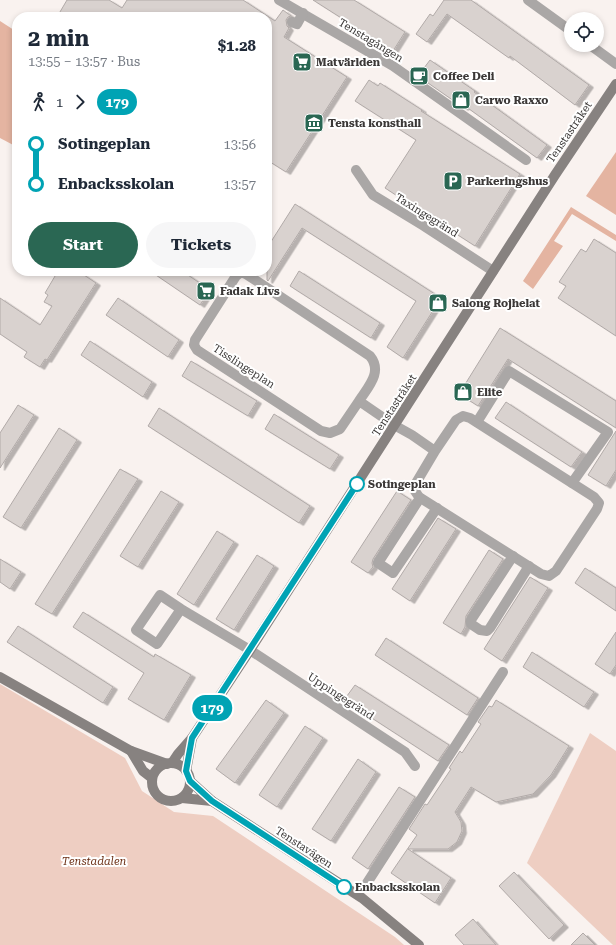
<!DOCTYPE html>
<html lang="en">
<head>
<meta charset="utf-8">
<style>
  body { margin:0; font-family:"Roboto Serif",serif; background:#f6f6f7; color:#1f2937; height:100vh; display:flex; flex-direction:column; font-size:15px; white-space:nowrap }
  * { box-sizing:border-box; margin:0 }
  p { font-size:13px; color:#747a83 }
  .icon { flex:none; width:22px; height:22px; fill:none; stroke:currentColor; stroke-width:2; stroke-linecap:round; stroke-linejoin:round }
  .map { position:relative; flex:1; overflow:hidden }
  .details { position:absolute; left:12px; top:12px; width:260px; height:264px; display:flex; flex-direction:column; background:#fff; border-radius:16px; box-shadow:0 2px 6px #0003 }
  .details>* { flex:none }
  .badge { padding:0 8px; border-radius:13px; font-size:14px; line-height:26px }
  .fabs { position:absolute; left:564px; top:12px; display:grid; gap:8px }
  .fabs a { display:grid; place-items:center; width:40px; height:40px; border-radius:50%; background:#fff; box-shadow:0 2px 6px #0003; font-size:20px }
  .map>.badge { position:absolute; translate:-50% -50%; box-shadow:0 0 0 2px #fff }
  .legs { display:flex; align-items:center; gap:6px; height:44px; padding:0 16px; font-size:13px }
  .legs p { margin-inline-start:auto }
  .summary { display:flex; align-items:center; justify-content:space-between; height:68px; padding:0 16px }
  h1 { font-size:22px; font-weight:700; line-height:30px }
  .cta { display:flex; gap:8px; margin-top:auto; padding:8px 16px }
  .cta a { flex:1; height:46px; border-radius:24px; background:#2a6753; color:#fff; font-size:16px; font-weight:700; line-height:46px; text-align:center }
  .cta a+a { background:#f6f6f7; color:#1f2937 }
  ul { padding:0 16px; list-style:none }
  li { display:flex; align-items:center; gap:14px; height:40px; font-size:15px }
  li i { display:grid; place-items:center; width:6px; height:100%; margin:0 5px; background:currentColor }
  li i::after { content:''; width:10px; height:10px; margin:-5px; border:3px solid; border-radius:50%; background:#fff }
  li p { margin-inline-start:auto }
  li:first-child i { background:linear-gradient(#0000 50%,currentColor 0) }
  li:last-child i { background:linear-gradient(currentColor 50%,#0000 0) }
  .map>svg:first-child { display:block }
</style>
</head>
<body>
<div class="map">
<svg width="616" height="945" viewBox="0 0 616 945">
  <defs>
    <filter id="shadow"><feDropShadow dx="4.5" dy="2.5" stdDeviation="0" flood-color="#0004"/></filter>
  </defs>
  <rect width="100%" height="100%" fill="#f9f2ef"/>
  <g fill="#eecec2">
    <path d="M0 684 125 758 142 791 174 812 213 816 395 937 404 945H0Z"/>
    <path d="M590 733 616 751V945H613L527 863Z"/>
  </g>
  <g fill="#e4b4a1">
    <path d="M0 21 17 32V147L0 138Z"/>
    <path d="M616 152V215L586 196Z"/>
    <path d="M571 207 616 235V241L572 214 554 241 563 246 533 289 523 281Z"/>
  </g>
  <g fill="#d9d2cf" stroke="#b1aaa8" filter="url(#shadow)">
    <path d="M67 0H109L122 8 127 0H243L275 21 283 10 291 16 288 17 286 20 287 26 289 28 284 37 347 77 286 172 267 160V17H57Z"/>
    <path d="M313 0H354L405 32 393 51Z"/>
    <path d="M444 0H471L589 85 575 105 510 56 509 58 447 14 427 42 416 34 430 14 433 16Z"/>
    <path d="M430 60 475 91 474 92 547 145 537 158 465 106 464 108 418 76Z"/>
    <path d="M369 80 378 86 380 83 422 110 421 111 520 174 475 246 385 188 416 140 355 101Z"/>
    <path d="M295 204 441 298 403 358 387 347 416 301 302 228 268 281 267 280V248Z"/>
    <path d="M594 239 616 253V336L558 298 566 286 559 282 581 249 586 252Z"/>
    <path d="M58 271H67L74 275 78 271 96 283 47 360 45 359 40 367 24 357 27 352 0 334V298L40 325 52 306 44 302 48 295 45 293Z"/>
    <path d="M150 271H182L210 290 200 305Z"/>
    <path d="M299 271 380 323 371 338 290 286Z"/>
    <path d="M118 298 179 340 168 357 106 315Z"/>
    <path d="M500 328 616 401V428L508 359 478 406 459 394Z"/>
    <path d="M90 341 152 382 143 397 81 355Z"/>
    <path d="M191 361 257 401 248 416 182 376Z"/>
    <path d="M506 402 582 452 571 467 495 418Z"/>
    <path d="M18 405 34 415 0 468V433Z"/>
    <path d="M159 408 310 506 299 523 148 426Z"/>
    <path d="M274 414 339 455 330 469 265 429Z"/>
    <path d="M59 428 77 440 21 528 3 517Z"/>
    <path d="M616 431V470L606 486 588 475Z"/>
    <path d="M120 469 138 479 52 614 35 604Z"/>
    <path d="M161 491 179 502 138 567 120 556Z"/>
    <path d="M397 491 411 500 373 559 372 563 373 567 368 573 351 562Z"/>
    <path d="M438 518 456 529 410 601 392 589Z"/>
    <path d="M217 531 234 542 194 605 177 594Z"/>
    <path d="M489 550 503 559 466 616 465 627 461 634 443 623Z"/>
    <path d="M257 555 274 566 234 630 216 619Z"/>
    <path d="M0 559 21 572 10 589 0 582Z"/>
    <path d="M585 568 616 588V611L575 583Z"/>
    <path d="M530 577 548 588 502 661 484 649Z"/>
    <path d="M83 612 154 657 155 654 191 675 164 720 128 699 144 673 73 627Z"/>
    <path d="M18 626 113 687 103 703 7 642Z"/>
    <path d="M616 632V665L610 674 595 664Z"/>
    <path d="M386 638 478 698 467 715 375 655Z"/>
    <path d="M532 652 594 692 584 707 523 667Z"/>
    <path d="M355 685 449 745 438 761 344 700Z"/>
    <path d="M266 700 284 713 235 783 216 769Z"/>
    <path d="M496 700 569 746 551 775 533 794 496 802 471 787 455 812 461 822 462 831 457 842 448 849H408L451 878 435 903 391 873 417 835 409 829 425 804 427 805 451 769 449 768 460 751 462 753 481 724 478 722 489 706 492 707Z"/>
    <path d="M305 726 323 738 277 807 259 795Z"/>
    <path d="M358 759 376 772 331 841 312 829Z"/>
    <path d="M399 787 415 797 368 869 352 858Z"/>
    <path d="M514 872 564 925 549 939 499 886Z"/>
    <path d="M473 919 496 945H464L455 935Z"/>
    <path d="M583 933 595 945H571Z"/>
  </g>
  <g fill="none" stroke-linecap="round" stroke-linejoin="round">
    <g stroke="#aaa7a6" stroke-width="10">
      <path d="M279 0 393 66 526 160"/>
      <path d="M528 0 571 31"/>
      <path d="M292 22 297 24 303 13"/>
      <path d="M590 45 616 64"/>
      <path d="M356 170 373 195 424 226 493 271"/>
      <path d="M359 401C368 387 383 372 370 356L246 274 241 272 236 276 195 340 194 345 197 350 321 431 330 433 340 429 359 401 394 425 412 435 435 451 456 420 463 416 470 418 594 497 599 503 597 509 556 571 549 576 541 574 419 497 415 491 416 483 435 451"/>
      <path d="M477 422 509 371 608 432 572 483"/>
      <path d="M420 498 378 563 393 573 437 508"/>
      <path d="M513 556 471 620V624L480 630 487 631 490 628 529 566"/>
      <path d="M181 609 157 644 136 630 160 595 181 609 250 650 405 752 415 766"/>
      <path d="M367 883 503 672"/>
    </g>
    <g stroke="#878280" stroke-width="10">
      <path d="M0 677 131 751 167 764"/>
      <path d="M131 751 143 771 152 778"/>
      <path d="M172 763 178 754 192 738 250 650 555 175 616 84"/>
      <circle cx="171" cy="782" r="19"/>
      <path d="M186 771 192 738"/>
      <path d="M190 781 212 801 362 898 419 945"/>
      <path d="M182 798 212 801"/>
    </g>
  </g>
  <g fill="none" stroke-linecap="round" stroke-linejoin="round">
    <defs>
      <path id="line-1" d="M344 887 212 801 190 781 186 771 192 738 357 484"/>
    </defs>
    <use href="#line-1" stroke="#fff" stroke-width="9"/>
    <use href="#line-1" stroke="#00a3b4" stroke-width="6"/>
  </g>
  <defs>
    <symbol id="supermarket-square" viewBox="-11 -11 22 22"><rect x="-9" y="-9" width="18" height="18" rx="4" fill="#2a6753" stroke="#fff"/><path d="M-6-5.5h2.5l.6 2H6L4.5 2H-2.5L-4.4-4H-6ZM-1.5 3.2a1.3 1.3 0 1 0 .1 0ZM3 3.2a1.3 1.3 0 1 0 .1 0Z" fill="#fff"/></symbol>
    <symbol id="cafe-square" viewBox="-11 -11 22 22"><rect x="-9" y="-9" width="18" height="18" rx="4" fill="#2a6753" stroke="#fff"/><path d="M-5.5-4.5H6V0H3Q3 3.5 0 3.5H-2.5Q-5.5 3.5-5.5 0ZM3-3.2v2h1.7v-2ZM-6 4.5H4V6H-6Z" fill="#fff"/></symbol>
    <symbol id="shop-square" viewBox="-11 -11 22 22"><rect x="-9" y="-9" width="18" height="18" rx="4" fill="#2a6753" stroke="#fff"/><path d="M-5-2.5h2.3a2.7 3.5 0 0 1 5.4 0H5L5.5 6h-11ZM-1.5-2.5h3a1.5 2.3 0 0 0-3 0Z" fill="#fff"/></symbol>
    <symbol id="museum-square" viewBox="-11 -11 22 22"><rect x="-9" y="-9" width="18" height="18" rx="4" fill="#2a6753" stroke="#fff"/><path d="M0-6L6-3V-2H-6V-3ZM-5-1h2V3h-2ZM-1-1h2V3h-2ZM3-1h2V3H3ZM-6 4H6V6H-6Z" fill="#fff"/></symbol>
    <symbol id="parking-square" viewBox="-11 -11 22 22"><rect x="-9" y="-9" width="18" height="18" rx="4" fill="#2a6753" stroke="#fff"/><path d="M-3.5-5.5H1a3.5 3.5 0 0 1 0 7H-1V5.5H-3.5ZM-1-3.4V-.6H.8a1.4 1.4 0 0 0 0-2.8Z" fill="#fff"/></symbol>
  </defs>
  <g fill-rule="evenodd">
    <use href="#supermarket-square" x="291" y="51" width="22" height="22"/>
    <use href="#cafe-square" x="408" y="65" width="22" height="22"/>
    <use href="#shop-square" x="450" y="89" width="22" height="22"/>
    <use href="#museum-square" x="303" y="112" width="22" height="22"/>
    <use href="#parking-square" x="442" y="170" width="22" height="22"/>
    <use href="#supermarket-square" x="195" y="280" width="22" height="22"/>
    <use href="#shop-square" x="427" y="292" width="22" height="22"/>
    <use href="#shop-square" x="452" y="381" width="22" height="22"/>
  </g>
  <g fill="#fff" stroke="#00a3b4" stroke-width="2">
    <circle cx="357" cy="484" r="7"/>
    <circle cx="344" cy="887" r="7"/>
  </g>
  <g text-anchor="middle" stroke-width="4" stroke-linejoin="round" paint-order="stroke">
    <g font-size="11" fill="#3b3837" stroke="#fff">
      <text transform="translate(371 40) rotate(31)" y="4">Tenstagången</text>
      <text transform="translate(569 132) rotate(-56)" y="4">Tenstastråket</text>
      <text transform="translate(427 215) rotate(32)" y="4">Taxingegränd</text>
      <text transform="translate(244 366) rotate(33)" y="4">Tisslingeplan</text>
      <text transform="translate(394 405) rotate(-57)" y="4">Tenstastråket</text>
      <text transform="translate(341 696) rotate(33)" y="4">Uppingegränd</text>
      <text transform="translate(304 847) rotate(33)" y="4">Tenstavägen</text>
    </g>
    <g font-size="11" font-weight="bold" fill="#3b3837" stroke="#fff" text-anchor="start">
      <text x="316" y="66">Matvärlden</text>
      <text x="433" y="80">Coffee Deli</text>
      <text x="475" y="104">Carwo Raxxo</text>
      <text x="328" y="127">Tensta konsthall</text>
      <text x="467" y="185">Parkeringshus</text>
      <text x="220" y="295">Fadak Livs</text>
      <text x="452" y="307">Salong Rojhelat</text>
      <text x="477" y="396">Elite</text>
    </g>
    <g font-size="11" font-weight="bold" fill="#3b3837" stroke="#fff" text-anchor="start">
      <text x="368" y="488">Sotingeplan</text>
      <text x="355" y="891">Enbacksskolan</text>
    </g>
    <g font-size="11" font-style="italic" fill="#6e3319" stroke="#fff">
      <text x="94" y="865">Tenstadalen</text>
    </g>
  </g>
</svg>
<div class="fabs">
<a><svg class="icon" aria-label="locate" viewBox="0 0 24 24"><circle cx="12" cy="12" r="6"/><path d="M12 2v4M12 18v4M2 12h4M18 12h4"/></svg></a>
</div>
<b class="badge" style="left:212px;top:708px;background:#00a3b4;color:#fff">179</b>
<section class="details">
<div class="summary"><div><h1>2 min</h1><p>13:55 – 13:57 · Bus</p></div><b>$1.28</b></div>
<div class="legs"><svg class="icon" aria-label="walk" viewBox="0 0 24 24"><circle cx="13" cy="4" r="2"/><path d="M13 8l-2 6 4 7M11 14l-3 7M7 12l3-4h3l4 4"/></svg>1<svg class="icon" aria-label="forward" viewBox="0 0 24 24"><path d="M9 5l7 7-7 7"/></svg><b class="badge" style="background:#00a3b4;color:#fff">179</b></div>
<ul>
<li><i style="color:#00a3b4"></i><b>Sotingeplan</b><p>13:56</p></li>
<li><i style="color:#00a3b4"></i><b>Enbacksskolan</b><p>13:57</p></li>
</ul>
<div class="cta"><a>Start</a><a>Tickets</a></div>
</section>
</div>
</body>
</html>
